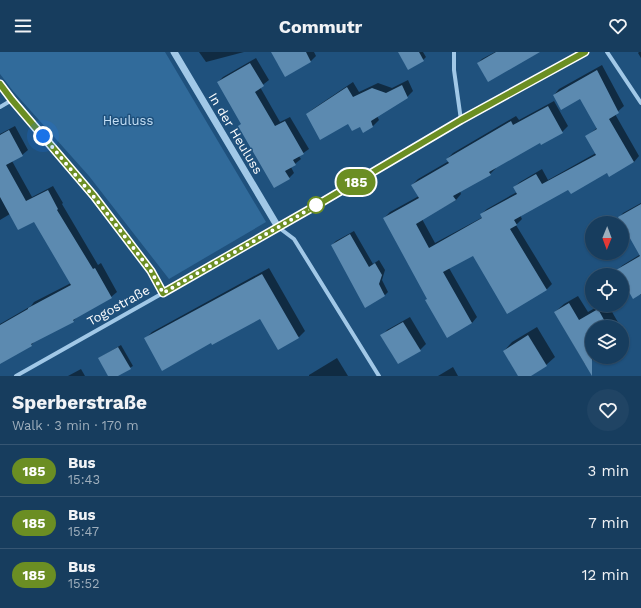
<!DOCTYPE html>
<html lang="en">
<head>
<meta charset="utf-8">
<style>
  body { margin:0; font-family:"Work Sans",sans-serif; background:#204464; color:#f1f3f6; height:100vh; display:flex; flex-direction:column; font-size:15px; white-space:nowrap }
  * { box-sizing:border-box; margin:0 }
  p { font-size:13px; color:#9eaebc }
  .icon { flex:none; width:22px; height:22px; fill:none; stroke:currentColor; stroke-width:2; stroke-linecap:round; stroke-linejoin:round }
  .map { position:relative; height:324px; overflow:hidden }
  .drawer { display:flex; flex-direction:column; background:#173d5e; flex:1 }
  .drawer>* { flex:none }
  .badge { padding:0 8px; border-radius:13px; font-size:14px; line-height:26px }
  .needle { width:26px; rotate:181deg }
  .buttons { position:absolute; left:585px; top:164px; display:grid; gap:8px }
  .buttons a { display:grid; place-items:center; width:44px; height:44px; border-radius:50%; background:#173d5e; box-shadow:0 1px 3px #0004,0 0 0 1px #365673; font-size:20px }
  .you { position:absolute; width:20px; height:20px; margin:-10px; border:3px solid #fff; border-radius:50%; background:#1a73e8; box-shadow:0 0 0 6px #1a73e833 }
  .map>.badge { position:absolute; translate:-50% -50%; box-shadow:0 0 0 2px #fff }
  .round { display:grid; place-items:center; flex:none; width:42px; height:42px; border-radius:21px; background:#204464 }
  .headline { display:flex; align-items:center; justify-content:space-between; height:68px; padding:0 12px }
  h1 { font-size:19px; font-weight:700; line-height:30px }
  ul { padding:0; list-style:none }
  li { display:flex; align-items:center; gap:12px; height:52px; padding:0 12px; border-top:1px solid #365673 }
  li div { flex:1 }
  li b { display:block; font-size:15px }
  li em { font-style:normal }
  li .badge { min-width:44px; font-weight:700; text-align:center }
  header { display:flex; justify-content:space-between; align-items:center; height:52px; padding:0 12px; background:#173d5e; font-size:18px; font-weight:700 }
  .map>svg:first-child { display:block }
</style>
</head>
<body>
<header><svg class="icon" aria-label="menu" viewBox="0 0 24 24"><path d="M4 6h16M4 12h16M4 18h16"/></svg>Commutr<svg class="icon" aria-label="heart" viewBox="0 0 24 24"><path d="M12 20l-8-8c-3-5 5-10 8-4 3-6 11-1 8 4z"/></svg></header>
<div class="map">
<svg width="641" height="324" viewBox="0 0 641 324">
  <rect width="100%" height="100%" fill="#1f517d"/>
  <path fill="#316b9b" d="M0 0H165L266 170 169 227 89 124 13 39 0 22Z"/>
  <g fill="#0007">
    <path d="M199 0H244L206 10Z"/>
    <path d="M272 0H314L316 4 311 9Z"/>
    <path d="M399 0H423L426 5 423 8Z"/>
    <path d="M495 0H540L478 11 482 7Z"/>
    <path d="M639 0H641V6L638 1Z"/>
    <path d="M256 6 269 28 260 35 280 70 290 65 309 97 299 104 301 107 291 115 294 121 289 126 242 72 218 30 223 25Z"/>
    <path d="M602 13 624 54 615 62 639 104 634 110 569 136 520 163 522 167 516 173 552 232 546 238 473 202 449 216 477 265 472 271 428 246 384 166 390 160 419 144 412 133 418 127 449 109 447 107 453 101 516 64 519 68 554 49 568 74 562 80 540 90 495 115 496 116 490 122 460 139 461 142 456 148 422 167 435 191 483 165 481 162 487 157 517 140 514 135 520 130 542 117 548 128 596 101 587 84 597 76 581 46 554 43 559 37Z"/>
    <path d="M408 28 413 39 407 45 377 64 379 68 373 74 360 73 307 62 313 57 353 30 359 40 378 31 392 36Z"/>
    <path d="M15 74 28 98 22 103 12 109 32 145 53 134 63 151 62 152 98 213 101 211 117 240 111 245 78 264 73 269 36 288 31 293 3 309 0 305V272L31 254 34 250 71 231 34 168 10 162 0 168V82Z"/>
    <path d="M641 151V184L619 166 623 161Z"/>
    <path d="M354 179 373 212 379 208 385 218 382 228 388 240 385 243 332 193 336 189Z"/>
    <path d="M641 202V243L622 226V223H620L617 218 623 213Z"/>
    <path d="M269 216 305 279 299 285 260 266 212 290 145 287 152 280Z"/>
    <path d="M578 244 588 260 600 253H608L619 272 617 275H592V305H598L585 312 555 260 564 252Z"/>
    <path d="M410 265 426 292 420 298 382 284 387 278Z"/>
    <path d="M537 275 555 305 546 313 529 324H519L504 299 512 290Z"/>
    <path d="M121 293 133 314 116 324H109L99 306Z"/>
    <path d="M337 306 348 324H309V323Z"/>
    <path d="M453 315 458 324H438Z"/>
    <path d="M81 317 85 324H68Z"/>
  </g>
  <g fill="#5c8ab0">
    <path d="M271 0H306L311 10 285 25Z"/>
    <path d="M398 0H419L424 9 408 18Z"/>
    <path d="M496 0H540L488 30 477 11Z"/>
    <path d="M250 11 264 34 255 40 275 74 285 69 304 102 293 108 296 113 285 119 290 127 274 136 238 74 241 72 217 30Z"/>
    <path d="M597 18 619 61 609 67 634 110 609 125 607 121 571 142 568 138 514 168 517 173 510 177 547 238 507 262 473 204 443 220 472 271 447 286 425 248 427 247 383 166 419 146 411 133 449 111 446 107 511 69 513 73 548 54 563 81 541 93 540 91 489 120 491 123 453 144 456 148 416 172 429 196 482 166 480 162 517 142 513 135 536 122 542 132 596 103 585 84 597 77 580 47 561 58 553 43Z"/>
    <path d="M402 33 408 46 371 69 373 75 363 81 360 75 352 79 348 72 320 88 306 62 347 35 353 45 372 36 386 41Z"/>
    <path d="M9 78 23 104 6 113 26 149 48 138 58 157 57 158 93 217 95 216 112 246 73 268 74 270 31 292 32 294 0 312V273L28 257V256L71 233 34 170 18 178 0 145V83Z"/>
    <path d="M641 152V242L633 247 622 228V223H619L616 218 640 204 618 165Z"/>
    <path d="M350 182 369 215 375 211 382 223 379 232 385 244 365 256 331 193Z"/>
    <path d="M262 222 299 286 278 298 260 267 212 293 211 291 162 319 144 286Z"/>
    <path d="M569 251 579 268 598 257 608 275H592V324L554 260Z"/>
    <path d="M403 270 421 299 398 312 380 283Z"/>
    <path d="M528 283 547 314 531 324H518L503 299Z"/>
    <path d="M118 295 131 317 118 324H108L98 306Z"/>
  </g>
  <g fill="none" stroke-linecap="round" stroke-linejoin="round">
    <g stroke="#a1c8e7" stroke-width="4">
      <path d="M454 0V18L461 68"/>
      <path d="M607 0 641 51"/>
      <path d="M0 55 12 48"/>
      <path d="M278 175 294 187 379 324"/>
      <path d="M16 324 163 241"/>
    </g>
    <g stroke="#a1c8e7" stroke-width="7">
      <path d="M174 0 278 175"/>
      <path d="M0 32 93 144 151 219 163 241 317 153 461 68 585 0"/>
    </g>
  </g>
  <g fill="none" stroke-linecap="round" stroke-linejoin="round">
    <defs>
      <path id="line" d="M0 32 12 48 94 144 151 219 163 241 317 153 461 68 585 0"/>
    </defs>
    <use href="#line" stroke="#fff" stroke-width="9"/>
    <use href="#line" stroke="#6b8e23" stroke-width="6"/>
    <path stroke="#fff" stroke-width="4" stroke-dasharray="0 7.2" d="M43 84 103 156 151 219 163 241 317 153H316"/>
  </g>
  <circle fill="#fff" stroke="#6b8e23" stroke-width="2" cx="316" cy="153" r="8"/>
  <g text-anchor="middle" stroke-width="3" stroke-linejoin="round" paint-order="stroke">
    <g font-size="13" fill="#c5e0f6" stroke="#1f517d">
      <text x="128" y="73">Heuluss</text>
    </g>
    <g font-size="13" fill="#fff" stroke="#1f517d">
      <text transform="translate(236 81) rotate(59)" y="5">In der Heuluss</text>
      <text transform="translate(118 253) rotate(-29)" y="5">Togostraße</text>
    </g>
  </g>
</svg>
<div class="buttons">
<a><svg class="needle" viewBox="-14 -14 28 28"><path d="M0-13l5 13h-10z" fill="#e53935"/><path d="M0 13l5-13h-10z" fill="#9eaebc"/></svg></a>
<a><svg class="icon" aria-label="locate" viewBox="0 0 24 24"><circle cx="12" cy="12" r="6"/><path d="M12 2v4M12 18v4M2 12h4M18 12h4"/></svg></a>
<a><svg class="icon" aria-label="layers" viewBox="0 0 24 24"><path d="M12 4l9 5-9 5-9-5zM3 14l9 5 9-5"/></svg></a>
</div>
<div class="you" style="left:43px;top:84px"></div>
<b class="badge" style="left:356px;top:130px;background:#6b8e23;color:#fff">185</b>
</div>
<section class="drawer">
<div class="headline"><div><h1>Sperberstraße</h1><p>Walk · 3 min · 170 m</p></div><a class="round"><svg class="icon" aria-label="heart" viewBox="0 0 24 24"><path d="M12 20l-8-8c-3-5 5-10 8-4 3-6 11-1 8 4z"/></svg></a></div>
<ul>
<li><span class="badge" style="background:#6b8e23;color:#fff">185</span><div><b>Bus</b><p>15:43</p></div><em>3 min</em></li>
<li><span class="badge" style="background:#6b8e23;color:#fff">185</span><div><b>Bus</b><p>15:47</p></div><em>7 min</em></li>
<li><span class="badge" style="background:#6b8e23;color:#fff">185</span><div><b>Bus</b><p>15:52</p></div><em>12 min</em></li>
</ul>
</section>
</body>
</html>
